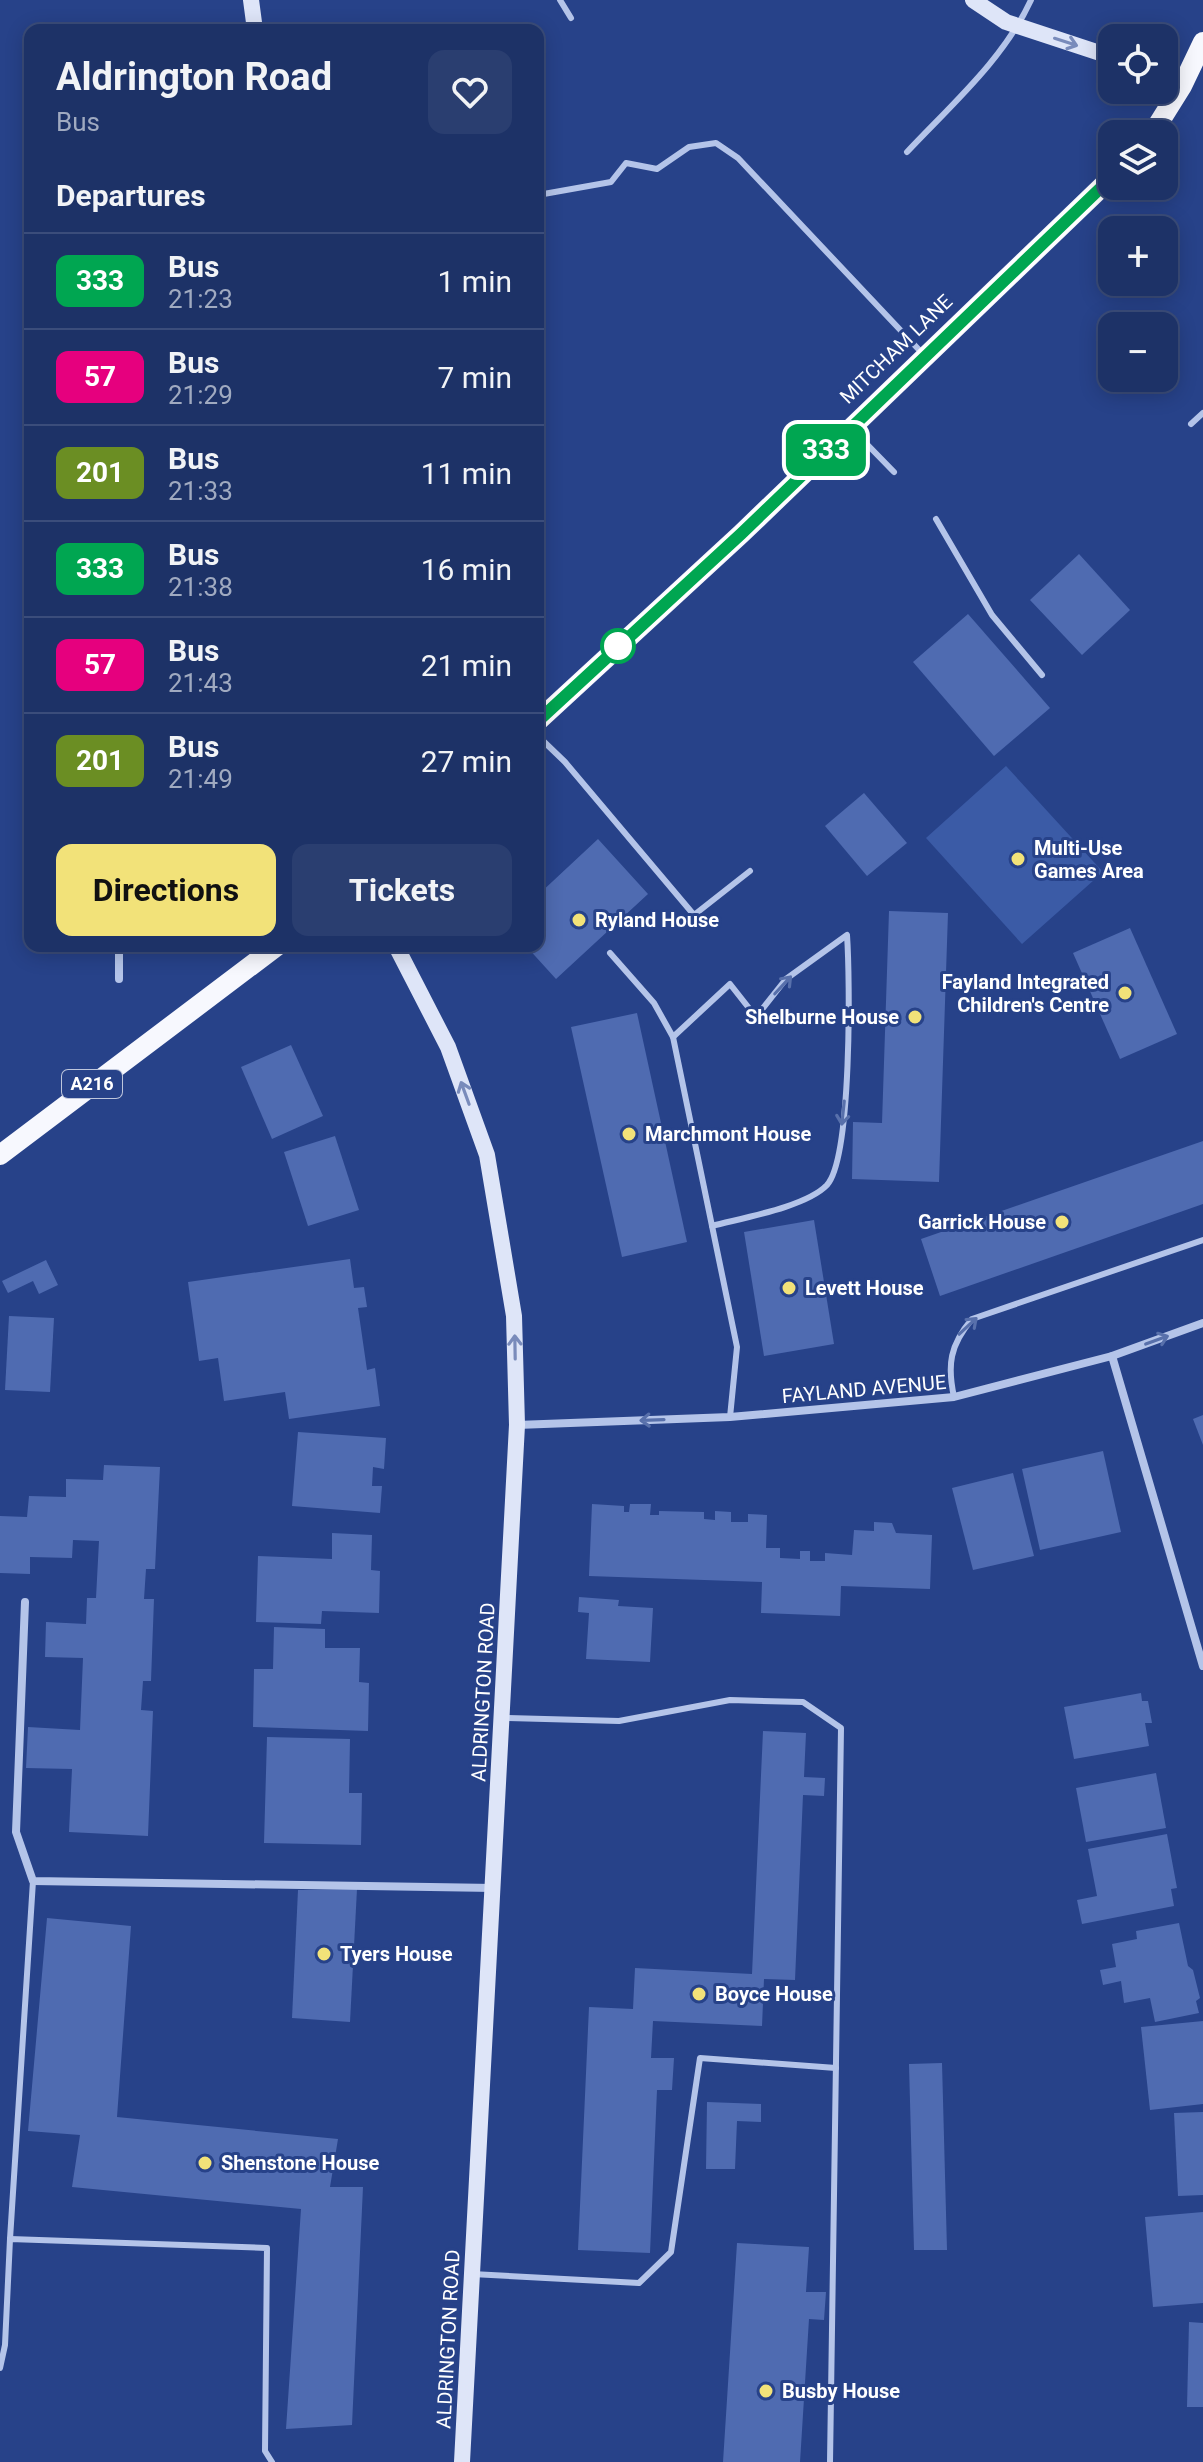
<!DOCTYPE html>
<html lang="en">
<head>
<meta charset="utf-8">
<style>
  body { margin:0; font-family:Roboto,sans-serif; background:#2a3e70; color:#f1f3f6; height:100vh; display:flex; flex-direction:column; font-size:30px; white-space:nowrap }
  * { box-sizing:border-box; margin:0 }
  p { font-size:26px; color:#a0aac0 }
  .icon { flex:none; width:44px; height:44px; fill:none; stroke:currentColor; stroke-width:2; stroke-linecap:round; stroke-linejoin:round }
  .map { position:relative; flex:1; overflow:hidden }
  .side { position:absolute; left:24px; top:24px; width:520px; height:928px; display:flex; flex-direction:column; background:#1d3267; border-radius:16px; box-shadow:0 4px 20px #0003,0 0 0 2px #3b4d7b }
  .side>* { flex:none }
  .badge { padding:0 16px; border-radius:12px; font-size:28px; line-height:52px }
  .tools { position:absolute; left:1098px; top:24px; display:grid; gap:16px }
  .tools a { display:grid; place-items:center; width:80px; height:80px; border-radius:16px; background:#1d3267; box-shadow:0 4px 20px #0003,0 0 0 2px #3b4d7b; font-size:40px }
  .map>.badge { position:absolute; translate:-50% -50%; box-shadow:0 0 0 4px #fff }
  h2 { padding:0 32px; font-size:30px; line-height:72px }
  .round { display:grid; place-items:center; flex:none; width:84px; height:84px; border-radius:16px; background:#2a3e70 }
  .overview { display:flex; align-items:center; justify-content:space-between; height:136px; padding:0 32px }
  h1 { font-size:38px; font-weight:700; line-height:60px }
  .action { display:flex; gap:16px; margin-top:auto; padding:16px 32px }
  .action a { flex:1; height:92px; border-radius:16px; background:#f2e279; color:#111; font-size:32px; font-weight:700; line-height:92px; text-align:center }
  .action a+a { background:#2a3e70; color:#f1f3f6 }
  ul { padding:0; list-style:none }
  li { display:flex; align-items:center; gap:24px; height:96px; padding:0 32px; border-top:2px solid #3b4d7b }
  li div { flex:1 }
  li b { display:block; font-size:30px }
  li em { font-style:normal }
  li .badge { min-width:88px; font-weight:700; text-align:center }
  .map>svg:first-child { display:block }
</style>
</head>
<body>
<div class="map">
<svg width="1203" height="2462" viewBox="0 0 1203 2462">
  <rect width="100%" height="100%" fill="#274289"/>
  <path fill="#3b5ba6" d="M1006 766 1103 872 1022 944 926 838Z"/>
  <g fill="#4f6bb1">
    <path d="M1079 554 1130 610 1082 655 1030 600Z"/>
    <path d="M968 614 1050 708 994 756 913 662Z"/>
    <path d="M864 793 907 843 867 876 825 826Z"/>
    <path d="M598 839 648 894 556 979 526 946H538V895Z"/>
    <path d="M889 911 948 913 939 1182 852 1179 853 1122 882 1123Z"/>
    <path d="M1130 928 1177 1034 1120 1059 1073 953Z"/>
    <path d="M637 1013 687 1242 622 1257 571 1027Z"/>
    <path d="M291 1045 323 1116 272 1139 241 1067Z"/>
    <path d="M335 1136 359 1210 308 1226 284 1152Z"/>
    <path d="M1203 1141V1204L940 1296 921 1239Z"/>
    <path d="M814 1220 834 1344 764 1356 744 1232Z"/>
    <path d="M350 1259 354 1288 364 1287 367 1307 358 1308 367 1370 375 1368 380 1406 289 1419 285 1392 224 1401 218 1358 199 1361 188 1282Z"/>
    <path d="M46 1260 58 1285 39 1294 33 1281 8 1293 2 1281Z"/>
    <path d="M9 1316 54 1318 50 1392 5 1390Z"/>
    <path d="M1203 1415V1445L1193 1419Z"/>
    <path d="M298 1432 386 1438 384 1469 373 1467 372 1486H382L380 1513 292 1506Z"/>
    <path d="M1103 1451 1121 1532 1040 1550 1022 1469Z"/>
    <path d="M104 1465 160 1467 155 1569H146L144 1599H154L151 1681H143L141 1710 153 1711 148 1836 69 1832 72 1769 26 1768 28 1727 80 1730 83 1658 45 1657 46 1622 86 1624 87 1598H96L99 1541 73 1540 72 1558 30 1557V1574L0 1573V1516L27 1517 29 1496 66 1497V1479L103 1480Z"/>
    <path d="M1013 1473 1034 1556 973 1570 952 1488Z"/>
    <path d="M592 1504 624 1506V1512H629L630 1504H651L650 1515H659V1511L704 1512V1519L715 1520V1511L731 1512V1522H748V1514L767 1515 766 1548H780V1558L800 1559V1551H810V1561H825V1553L852 1555 854 1530 874 1531V1522L892 1523 896 1533 932 1535 930 1589 841 1586 840 1616 761 1613 762 1582 589 1576Z"/>
    <path d="M332 1533 372 1535 371 1570 380 1571 379 1613 322 1611 321 1624 256 1622 258 1556 332 1559Z"/>
    <path d="M579 1597 619 1600 618 1606 653 1608 650 1662 586 1659 589 1613 578 1612Z"/>
    <path d="M274 1627 325 1629V1648H360L359 1682 369 1683 368 1731 253 1727 254 1669H273Z"/>
    <path d="M1141 1693 1142 1701H1148L1152 1723H1145L1149 1746 1074 1759 1064 1707Z"/>
    <path d="M763 1731 806 1733 804 1777 825 1778 824 1796 803 1795 795 1980 764 1979 762 2026 653 2021 651 2058H674L672 2090H657L650 2253 578 2250 589 2007 633 2009 635 1968 752 1974Z"/>
    <path d="M267 1737 350 1739 349 1793H362L361 1845 264 1843Z"/>
    <path d="M1156 1773 1166 1828 1086 1842 1076 1788Z"/>
    <path d="M1167 1834 1177 1888 1171 1889 1174 1906 1082 1924 1077 1900 1097 1896 1088 1849Z"/>
    <path d="M357 1889 350 2022 292 2018 298 1890Z"/>
    <path d="M47 1918 131 1926 117 2117 338 2139 330 2187H363L352 2425 286 2429 301 2209 72 2187 80 2135 28 2131Z"/>
    <path d="M1179 1923 1188 1966 1193 1970 1200 1998 1196 2001 1199 2013 1155 2022 1150 1998 1124 2003 1121 1981 1103 1985 1100 1970 1116 1967 1112 1944 1137 1939 1136 1931Z"/>
    <path d="M1203 2021V2104L1150 2110 1141 2027Z"/>
    <path d="M942 2063 947 2250H914L909 2064Z"/>
    <path d="M707 2102 761 2104V2122L737 2121 735 2169H706Z"/>
    <path d="M1203 2112V2195L1178 2196 1174 2113Z"/>
    <path d="M1203 2212V2303L1153 2307 1145 2217Z"/>
    <path d="M737 2243 809 2247 806 2292H826L824 2320 809 2319 800 2462H723Z"/>
    <path d="M1189 2322 1203 2323V2407H1187Z"/>
  </g>
  <g fill="none" stroke-linecap="round" stroke-linejoin="round">
    <g stroke="#b4c4e9" stroke-width="6">
      <path d="M560 0 571 18"/>
      <path d="M907 152C951 105 1004 59 1031 0"/>
      <path d="M538 195 611 182 626 163 657 169 689 147 716 143 738 158 922 353"/>
      <path d="M1191 424 1203 413"/>
      <path d="M855 432 894 472"/>
      <path d="M936 519 992 615 1042 675"/>
      <path d="M538 736 565 762 694 915 750 871"/>
      <path d="M610 953 654 1003 673 1037 737 1347 730 1417"/>
      <path d="M673 1037 730 984 756 1017 786 979 847 935C850 978 852 1157 827 1185 806 1207 742 1218 712 1226"/>
      <path d="M954 1397C947 1365 950 1345 972 1319L1203 1240"/>
      <path d="M505 1718 619 1721 730 1700 803 1702 841 1728 830 2462"/>
      <path d="M10 2239 33 1881"/>
      <path d="M472 2274 639 2283 671 2252 700 2058 836 2068"/>
      <path d="M0 2368 5 2345 10 2239 267 2248 265 2451 272 2462"/>
    </g>
    <g stroke="#b4c4e9" stroke-width="8">
      <path d="M119 946V979"/>
      <path d="M1112 1356 1203 1666"/>
      <path d="M517 1425 730 1417 954 1397 1112 1356 1203 1323"/>
      <path d="M25 1602 16 1832 33 1881 494 1888"/>
    </g>
    <g stroke="#dee5f8" stroke-width="16">
      <path d="M251 0 255 30"/>
      <path d="M973 0 1006 22 1112 57"/>
      <path d="M1164 78 1182 86"/>
      <path d="M396 946 448 1047 487 1155 514 1316 517 1425 462 2462"/>
    </g>
    <g stroke="#f7f8fe" stroke-width="20">
      <path d="M1152 134 1182 86 1203 42"/>
      <path d="M538 721 741 534 1112 177"/>
      <path d="M0 1155 277 946"/>
    </g>
  </g>
  <defs><path id="oneway-shaft" d="M-6 0H5M1.5-3L5.5 0L1.5 3" fill="none" stroke-width="1.6" stroke-linecap="round" stroke-linejoin="round" transform="scale(2)"/></defs>
  <g stroke="#798bbb">
    <use href="#oneway-shaft" transform="translate(1066 42) rotate(18)"/>
    <use href="#oneway-shaft" transform="translate(465 1093) rotate(-110)"/>
    <use href="#oneway-shaft" transform="translate(515 1347) rotate(-91)"/>
  </g>
  <g stroke="#5870ab">
    <use href="#oneway-shaft" transform="translate(783 985) rotate(-47)"/>
    <use href="#oneway-shaft" transform="translate(843 1113) rotate(96)"/>
    <use href="#oneway-shaft" transform="translate(968 1326) rotate(-43)"/>
    <use href="#oneway-shaft" transform="translate(1157 1340) rotate(-20)"/>
    <use href="#oneway-shaft" transform="translate(652 1420) rotate(178)"/>
  </g>
  <g fill="none" stroke-linecap="round" stroke-linejoin="round">
    <defs>
      <path id="line" d="M538 721 741 534 1112 177"/>
    </defs>
    <use href="#line" stroke="#fff" stroke-width="18"/>
    <use href="#line" stroke="#00a651" stroke-width="12"/>
  </g>
  <circle fill="#fff" stroke="#00a651" stroke-width="4" cx="618" cy="646" r="16"/>
  <g fill="#f2e279" stroke="#274289" stroke-width="3">
    <circle cx="1018" cy="859" r="8"/>
    <circle cx="579" cy="920" r="8"/>
    <circle cx="1125" cy="993" r="8"/>
    <circle cx="915" cy="1017" r="8"/>
    <circle cx="629" cy="1134" r="8"/>
    <circle cx="1062" cy="1222" r="8"/>
    <circle cx="789" cy="1288" r="8"/>
    <circle cx="324" cy="1954" r="8"/>
    <circle cx="699" cy="1994" r="8"/>
    <circle cx="205" cy="2163" r="8"/>
    <circle cx="766" cy="2391" r="8"/>
  </g>
  <g text-anchor="middle" stroke-width="6" stroke-linejoin="round" paint-order="stroke">
    <rect fill="#274289" stroke="#bec6dc" stroke-width="2" x="62" y="1070" width="60" height="28" rx="6"/>
    <g font-size="18" font-weight="bold" fill="#fff">
      <text x="92" y="1090">A216</text>
    </g>
    <g font-size="20" fill="#fff" stroke="#274289">
      <text transform="translate(896 349) rotate(-44)" y="7">MITCHAM LANE</text>
      <text transform="translate(864 1389) rotate(-5)" y="7">FAYLAND AVENUE</text>
      <text transform="translate(483 1692) rotate(-87)" y="7">ALDRINGTON ROAD</text>
      <text transform="translate(448 2339) rotate(-87)" y="7">ALDRINGTON ROAD</text>
    </g>
    <g font-size="20" font-weight="bold" fill="#fff" stroke="#274289" text-anchor="start">
      <text x="1034" y="855">Multi-Use<tspan x="1034" dy="23">Games Area</tspan></text>
      <text x="595" y="927">Ryland House</text>
      <text x="1109" y="989" text-anchor="end">Fayland Integrated<tspan x="1109" dy="23">Children's Centre</tspan></text>
      <text x="899" y="1024" text-anchor="end">Shelburne House</text>
      <text x="645" y="1141">Marchmont House</text>
      <text x="1046" y="1229" text-anchor="end">Garrick House</text>
      <text x="805" y="1295">Levett House</text>
      <text x="340" y="1961">Tyers House</text>
      <text x="715" y="2001">Boyce House</text>
      <text x="221" y="2170">Shenstone House</text>
      <text x="782" y="2398">Busby House</text>
    </g>
  </g>
</svg>
<div class="tools">
<a><svg class="icon" aria-label="locate" viewBox="0 0 24 24"><circle cx="12" cy="12" r="6"/><path d="M12 2v4M12 18v4M2 12h4M18 12h4"/></svg></a>
<a><svg class="icon" aria-label="layers" viewBox="0 0 24 24"><path d="M12 4l9 5-9 5-9-5zM3 14l9 5 9-5"/></svg></a>
<a>+</a>
<a>−</a>
</div>
<b class="badge" style="left:826px;top:450px;background:#00a651;color:#fff">333</b>
<section class="side">
<div class="overview"><div><h1>Aldrington Road</h1><p>Bus</p></div><a class="round"><svg class="icon" aria-label="heart" viewBox="0 0 24 24"><path d="M12 20l-8-8c-3-5 5-10 8-4 3-6 11-1 8 4z"/></svg></a></div>
<h2>Departures</h2>
<ul>
<li><span class="badge" style="background:#00a651;color:#fff">333</span><div><b>Bus</b><p>21:23</p></div><em>1 min</em></li>
<li><span class="badge" style="background:#e6007e;color:#fff">57</span><div><b>Bus</b><p>21:29</p></div><em>7 min</em></li>
<li><span class="badge" style="background:#6b8e23;color:#fff">201</span><div><b>Bus</b><p>21:33</p></div><em>11 min</em></li>
<li><span class="badge" style="background:#00a651;color:#fff">333</span><div><b>Bus</b><p>21:38</p></div><em>16 min</em></li>
<li><span class="badge" style="background:#e6007e;color:#fff">57</span><div><b>Bus</b><p>21:43</p></div><em>21 min</em></li>
<li><span class="badge" style="background:#6b8e23;color:#fff">201</span><div><b>Bus</b><p>21:49</p></div><em>27 min</em></li>
</ul>
<div class="action"><a>Directions</a><a>Tickets</a></div>
</section>
</div>
</body>
</html>
